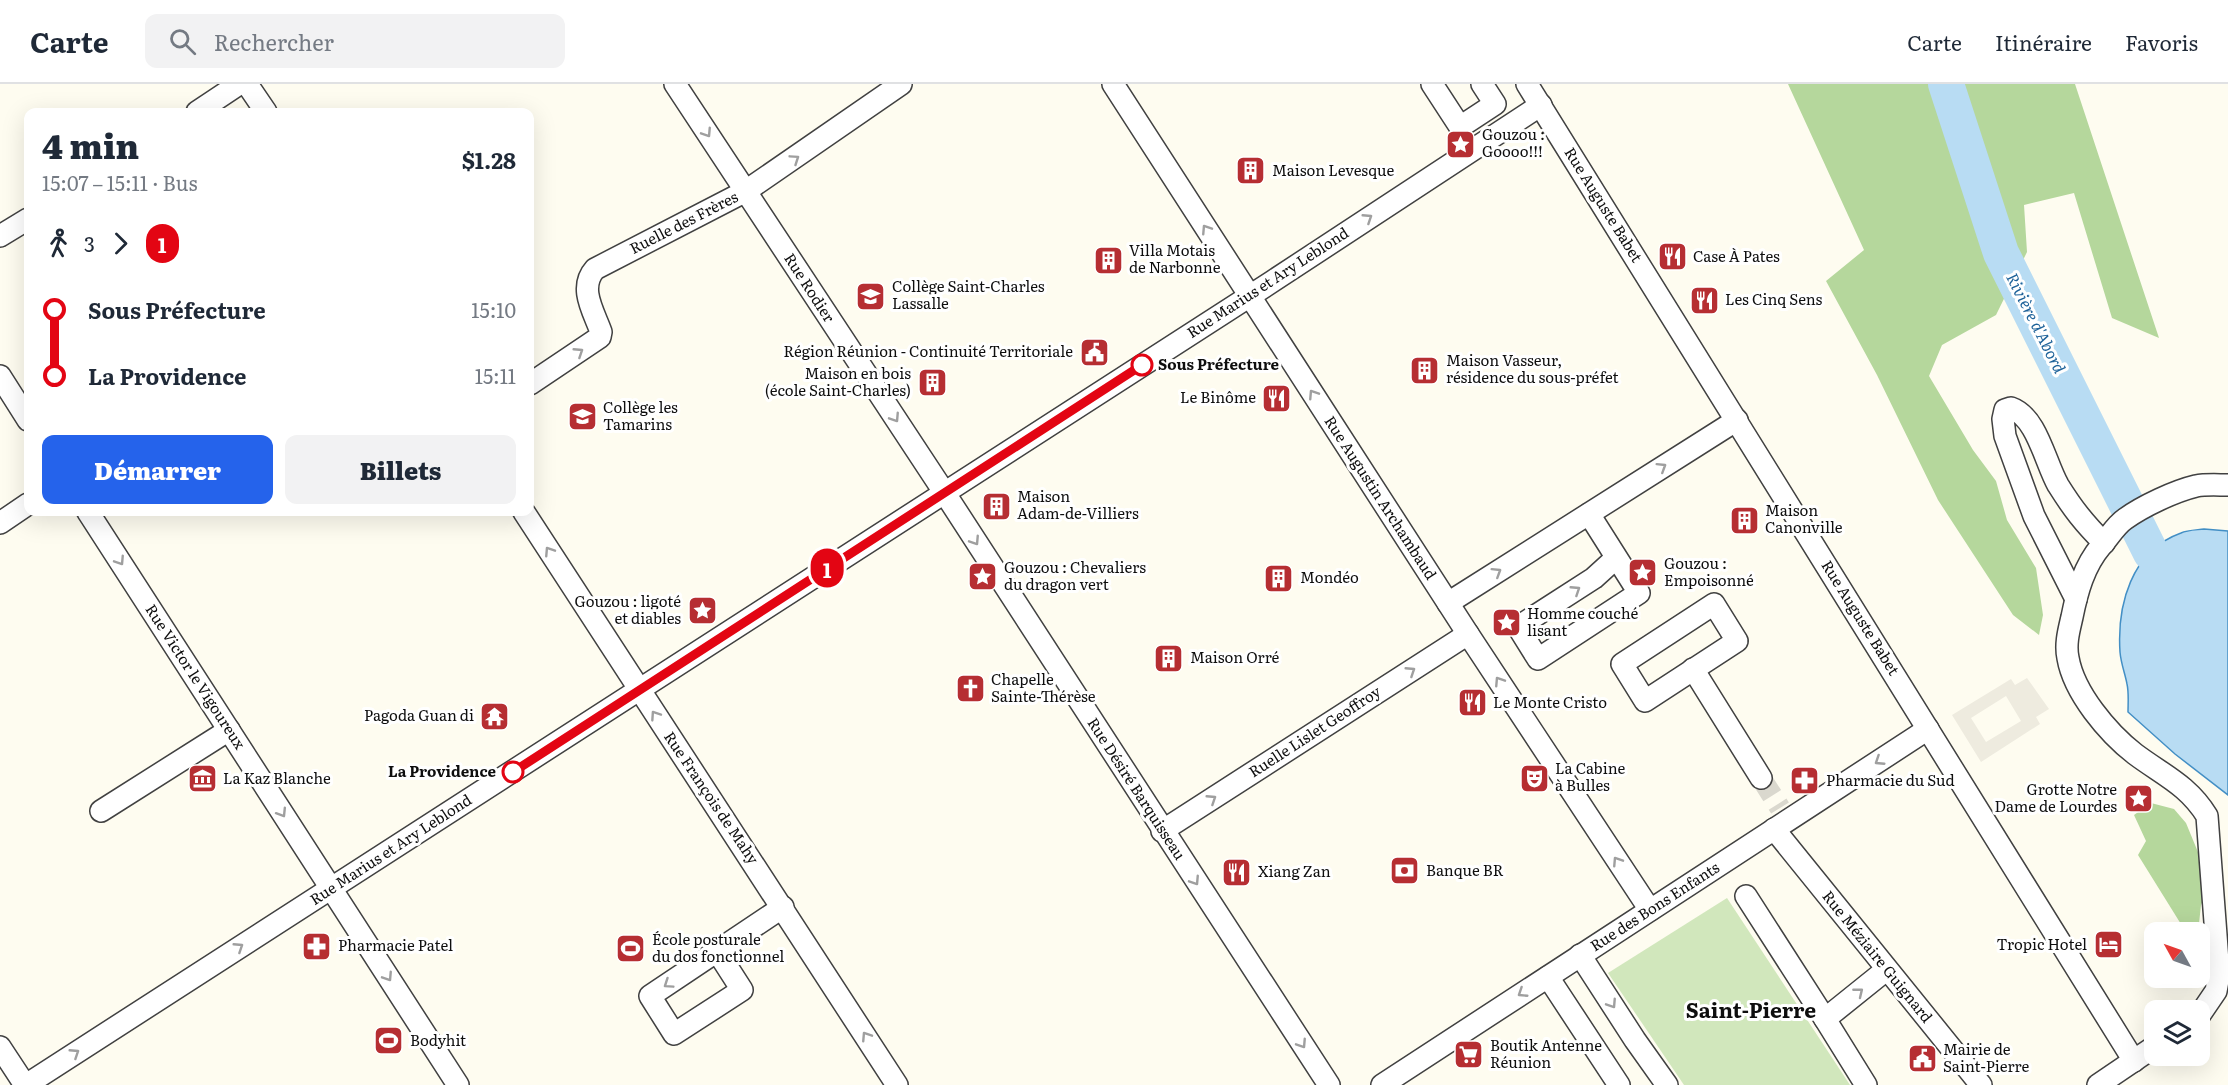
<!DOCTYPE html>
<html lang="fr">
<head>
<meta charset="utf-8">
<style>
  body { margin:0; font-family:Literata,serif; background:#f2f2f3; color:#1f2937; height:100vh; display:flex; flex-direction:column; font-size:22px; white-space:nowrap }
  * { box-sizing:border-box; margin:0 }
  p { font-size:20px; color:#747a83 }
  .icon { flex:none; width:33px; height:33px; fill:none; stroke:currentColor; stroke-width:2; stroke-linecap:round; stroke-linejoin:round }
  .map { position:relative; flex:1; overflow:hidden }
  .details { position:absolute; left:24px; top:24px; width:510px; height:408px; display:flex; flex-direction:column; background:#fff; border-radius:12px; box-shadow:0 6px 24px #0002 }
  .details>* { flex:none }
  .badge { padding:0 12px; border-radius:20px; font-size:21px; line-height:39px }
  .needle { width:39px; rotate:310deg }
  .buttons { position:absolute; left:2144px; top:838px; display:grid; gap:12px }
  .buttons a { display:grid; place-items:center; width:66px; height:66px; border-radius:12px; background:#fff; box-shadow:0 6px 24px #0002; font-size:30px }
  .map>.badge { position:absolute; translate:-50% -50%; box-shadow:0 0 0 3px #fff }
  .legs { display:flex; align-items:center; gap:9px; height:66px; padding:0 18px; font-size:20px }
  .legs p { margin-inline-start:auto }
  .summary { display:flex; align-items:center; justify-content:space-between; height:102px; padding:0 18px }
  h1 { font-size:33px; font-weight:800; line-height:45px }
  .button { display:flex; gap:12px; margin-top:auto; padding:12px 18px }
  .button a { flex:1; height:69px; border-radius:12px; background:#2563eb; color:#fff; font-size:24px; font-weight:800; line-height:69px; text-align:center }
  .button a+a { background:#f2f2f3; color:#1f2937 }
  ul { padding:0 18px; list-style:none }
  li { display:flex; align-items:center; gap:21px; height:66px; font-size:22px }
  li i { display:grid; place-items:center; width:9px; height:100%; margin:0 8px; background:currentColor }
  li i::after { content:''; width:15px; height:15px; margin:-8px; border:4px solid; border-radius:50%; background:#fff }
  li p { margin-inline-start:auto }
  li:first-child i { background:linear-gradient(#0000 50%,currentColor 0) }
  li:last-child i { background:linear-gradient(currentColor 50%,#0000 0) }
  header { display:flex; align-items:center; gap:36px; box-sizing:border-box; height:84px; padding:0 30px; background:#fff; border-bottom:2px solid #e0e1e3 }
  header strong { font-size:28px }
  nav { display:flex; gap:33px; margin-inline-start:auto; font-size:21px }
  .search { width:420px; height:54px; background:#f2f2f3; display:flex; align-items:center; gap:15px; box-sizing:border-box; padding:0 21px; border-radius:12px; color:#747a83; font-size:22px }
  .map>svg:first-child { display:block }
</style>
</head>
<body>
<header>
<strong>Carte</strong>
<div class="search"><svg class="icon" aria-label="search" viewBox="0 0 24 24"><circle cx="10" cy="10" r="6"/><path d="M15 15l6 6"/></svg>Rechercher</div>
<nav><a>Carte</a><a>Itinéraire</a><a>Favoris</a></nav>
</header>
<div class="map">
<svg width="2228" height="1001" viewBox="0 0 2228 1001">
  <rect width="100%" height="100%" fill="#fefcf0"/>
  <path fill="#d1e7bc" d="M1727 814 1850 1001H1684L1608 889Z"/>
  <g fill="#b5d79c">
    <path d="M1788 0H2075L2159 254 2112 234 2074 109 2024 121 2027 168 1996 231 1942 261 1929 292 1973 366 1996 397 2007 436 2036 484 2043 531 2039 551 2013 531 1938 416 1877 291 1826 197 1864 166Z"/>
    <path d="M2151 719 2174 725 2186 739 2200 773 2206 810 2201 821 2198 849H2180L2184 845 2138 771 2146 757 2134 731Z"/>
  </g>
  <path fill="#eeebdf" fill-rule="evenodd" d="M2027 594 2049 625 2036 633 2040 640 1981 678 1952 631 2011 595 2015 601ZM2006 612 2021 637 1986 658 1971 634Z"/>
  <path fill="#b8dcf3" stroke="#438fc5" stroke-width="1.5" d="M2204 445 2228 447V711L2175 670 2128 628C2128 619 2129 609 2127 600 2125 589 2121 580 2120 568 2117 521 2131 467 2181 449 2187 446 2196 446 2204 445Z"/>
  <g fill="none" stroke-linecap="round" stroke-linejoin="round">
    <path stroke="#b8dcf3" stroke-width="36" d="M1946 0 2001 169 2151 469"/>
    <path stroke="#dad8ce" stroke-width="21" stroke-dasharray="21 10" stroke-linecap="butt" d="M1761 694 1780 724"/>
    <defs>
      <g id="minor">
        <path d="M247 0 266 28"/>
        <path d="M675 0 944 408 1329 1001"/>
        <path d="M1113 0 1468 550 1650 826"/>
        <path d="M1432 0 1460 43 1495 20 1482 0"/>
        <path d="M1527 0 2134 977"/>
        <path d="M197 28 239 0"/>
        <path d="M0 152 28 135"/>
        <path d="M0 292 28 336"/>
        <path d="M530 300 600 253 601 248C594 228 578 204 595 185L746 107 901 0"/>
        <path d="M88 428 458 1001"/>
        <path d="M524 428 897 1001"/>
        <path d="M1589 430 1639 509 1538 575 1518 543 1594 494 1616 474"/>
        <path d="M0 439 28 420"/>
        <path d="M2076 515 2034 432 2005 352 2003 335 2005 326 2011 324C2037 333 2045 378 2058 401 2073 425 2084 439 2104 459"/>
        <path d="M1448 519 1737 336"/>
        <path d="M1714 520 1737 557 1645 617 1622 580Z"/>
        <path d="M1693 585 1761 694"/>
        <path d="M101 727 229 646"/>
        <path d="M1774 745 1981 1001"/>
        <path d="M1162 747 1468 550"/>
        <path d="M1746 812 1825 935"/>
        <path d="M717 867 742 906 674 950 650 912 783 823"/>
        <path d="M1580 871 1635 956 1667 1001"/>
        <path d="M1548 893 1619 1001"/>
        <path d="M2199 932 2216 907 2219 891 2207 732C2188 701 2163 691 2135 670 2108 649 2074 609 2068 574 2065 560 2069 546 2072 533 2077 508 2084 482 2101 462 2109 453 2116 441 2125 435 2143 422 2175 407 2196 402 2206 400 2218 401 2228 401"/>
        <path d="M0 963 25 1001"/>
        <path d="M26 1001 1273 197 1541 21"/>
        <path d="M1382 1001 1928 645"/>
        <path d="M1866 1001 1825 935 1886 886"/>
        <path d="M2098 1001 2154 963"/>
      </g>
    </defs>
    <use href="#minor" stroke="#414141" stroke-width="24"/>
    <use href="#minor" stroke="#fff" stroke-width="21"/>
  </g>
  <defs><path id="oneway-chevron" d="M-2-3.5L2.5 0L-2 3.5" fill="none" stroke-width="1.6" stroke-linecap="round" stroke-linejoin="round" transform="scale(1.5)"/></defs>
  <g stroke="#9f9f9f">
    <use href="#oneway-chevron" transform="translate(707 49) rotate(57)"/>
    <use href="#oneway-chevron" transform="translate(795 75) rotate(-34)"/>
    <use href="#oneway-chevron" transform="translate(1368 134) rotate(-33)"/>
    <use href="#oneway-chevron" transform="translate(1206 145) rotate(-123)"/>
    <use href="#oneway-chevron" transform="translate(579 268) rotate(-33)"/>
    <use href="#oneway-chevron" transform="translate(1313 310) rotate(-123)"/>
    <use href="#oneway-chevron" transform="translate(895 334) rotate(57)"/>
    <use href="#oneway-chevron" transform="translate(1662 383) rotate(-32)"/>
    <use href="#oneway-chevron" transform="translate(975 457) rotate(57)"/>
    <use href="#oneway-chevron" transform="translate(549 467) rotate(-123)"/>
    <use href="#oneway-chevron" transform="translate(120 477) rotate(57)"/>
    <use href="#oneway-chevron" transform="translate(1497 488) rotate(-32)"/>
    <use href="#oneway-chevron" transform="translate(1576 506) rotate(-33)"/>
    <use href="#oneway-chevron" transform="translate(1411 587) rotate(-33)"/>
    <use href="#oneway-chevron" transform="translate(1499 597) rotate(-123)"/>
    <use href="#oneway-chevron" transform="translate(655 631) rotate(-124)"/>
    <use href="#oneway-chevron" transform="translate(1879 677) rotate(147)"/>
    <use href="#oneway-chevron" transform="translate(1212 715) rotate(-33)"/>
    <use href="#oneway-chevron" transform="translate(282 729) rotate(58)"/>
    <use href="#oneway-chevron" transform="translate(1617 777) rotate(-123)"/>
    <use href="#oneway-chevron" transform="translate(1195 797) rotate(57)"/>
    <use href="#oneway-chevron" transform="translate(239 863) rotate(-33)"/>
    <use href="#oneway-chevron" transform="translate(388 893) rotate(57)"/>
    <use href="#oneway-chevron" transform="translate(668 900) rotate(146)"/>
    <use href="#oneway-chevron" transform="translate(1859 908) rotate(-39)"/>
    <use href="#oneway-chevron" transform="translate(1522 909) rotate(147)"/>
    <use href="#oneway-chevron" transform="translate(1612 920) rotate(57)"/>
    <use href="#oneway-chevron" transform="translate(866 952) rotate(-123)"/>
    <use href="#oneway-chevron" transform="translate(1302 960) rotate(57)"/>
    <use href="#oneway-chevron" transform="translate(75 969) rotate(-33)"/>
  </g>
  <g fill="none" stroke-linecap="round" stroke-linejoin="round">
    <defs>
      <path id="line-1" d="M513 688 1142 281"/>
    </defs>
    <use href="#line-1" stroke="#fff" stroke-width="14"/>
    <use href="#line-1" stroke="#e30513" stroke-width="9"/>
  </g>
  <defs>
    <symbol id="sight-square" viewBox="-11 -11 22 22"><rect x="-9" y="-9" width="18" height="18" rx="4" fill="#b62e32" stroke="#fff"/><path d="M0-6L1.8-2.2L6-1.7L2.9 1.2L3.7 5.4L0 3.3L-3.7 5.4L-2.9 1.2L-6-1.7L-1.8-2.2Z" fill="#fff"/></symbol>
    <symbol id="building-square" viewBox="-11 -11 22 22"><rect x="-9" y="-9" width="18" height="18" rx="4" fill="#b62e32" stroke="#fff"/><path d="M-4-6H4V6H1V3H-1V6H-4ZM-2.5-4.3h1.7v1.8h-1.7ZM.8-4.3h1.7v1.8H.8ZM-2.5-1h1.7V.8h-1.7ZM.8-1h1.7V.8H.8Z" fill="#fff"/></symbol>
    <symbol id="restaurant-square" viewBox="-11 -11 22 22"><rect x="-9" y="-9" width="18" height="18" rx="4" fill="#b62e32" stroke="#fff"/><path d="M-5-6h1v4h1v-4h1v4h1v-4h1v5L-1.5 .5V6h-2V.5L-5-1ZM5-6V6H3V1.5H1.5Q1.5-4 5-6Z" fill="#fff"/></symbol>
    <symbol id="school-square" viewBox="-11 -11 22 22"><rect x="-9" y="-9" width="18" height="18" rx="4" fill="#b62e32" stroke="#fff"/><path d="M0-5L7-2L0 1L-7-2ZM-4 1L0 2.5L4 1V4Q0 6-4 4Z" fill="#fff"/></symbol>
    <symbol id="civic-square" viewBox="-11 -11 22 22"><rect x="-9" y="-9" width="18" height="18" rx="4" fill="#b62e32" stroke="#fff"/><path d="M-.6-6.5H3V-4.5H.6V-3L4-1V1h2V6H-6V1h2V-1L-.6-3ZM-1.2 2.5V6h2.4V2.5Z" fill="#fff"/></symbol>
    <symbol id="church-square" viewBox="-11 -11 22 22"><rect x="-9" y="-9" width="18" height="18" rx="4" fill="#b62e32" stroke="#fff"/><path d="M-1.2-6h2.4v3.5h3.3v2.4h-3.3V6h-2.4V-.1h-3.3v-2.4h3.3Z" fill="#fff"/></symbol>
    <symbol id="temple-square" viewBox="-11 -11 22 22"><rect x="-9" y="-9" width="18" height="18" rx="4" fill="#b62e32" stroke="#fff"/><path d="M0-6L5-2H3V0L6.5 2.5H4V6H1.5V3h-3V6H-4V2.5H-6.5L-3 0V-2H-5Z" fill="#fff"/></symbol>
    <symbol id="theatre-square" viewBox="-11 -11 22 22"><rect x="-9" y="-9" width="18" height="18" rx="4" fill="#b62e32" stroke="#fff"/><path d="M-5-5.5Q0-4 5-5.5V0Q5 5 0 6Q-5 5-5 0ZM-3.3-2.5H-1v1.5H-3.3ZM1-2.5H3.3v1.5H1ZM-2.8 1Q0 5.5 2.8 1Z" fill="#fff"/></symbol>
    <symbol id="museum-square" viewBox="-11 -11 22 22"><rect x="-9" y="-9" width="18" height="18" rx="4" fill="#b62e32" stroke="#fff"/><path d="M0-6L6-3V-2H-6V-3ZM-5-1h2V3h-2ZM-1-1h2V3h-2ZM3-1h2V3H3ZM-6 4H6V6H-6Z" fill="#fff"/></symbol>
    <symbol id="pharmacy-square" viewBox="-11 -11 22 22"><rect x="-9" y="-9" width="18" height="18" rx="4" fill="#b62e32" stroke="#fff"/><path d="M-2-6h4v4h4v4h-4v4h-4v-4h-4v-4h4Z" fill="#fff"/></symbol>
    <symbol id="bank-square" viewBox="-11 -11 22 22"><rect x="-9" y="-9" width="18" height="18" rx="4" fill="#b62e32" stroke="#fff"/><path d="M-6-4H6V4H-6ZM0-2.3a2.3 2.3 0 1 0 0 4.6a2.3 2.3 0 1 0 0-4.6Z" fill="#fff"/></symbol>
    <symbol id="hotel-square" viewBox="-11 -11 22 22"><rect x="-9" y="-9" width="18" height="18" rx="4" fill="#b62e32" stroke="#fff"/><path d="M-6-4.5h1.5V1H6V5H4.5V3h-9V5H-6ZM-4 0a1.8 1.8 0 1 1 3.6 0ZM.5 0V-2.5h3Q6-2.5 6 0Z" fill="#fff"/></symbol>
    <symbol id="stadium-square" viewBox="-11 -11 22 22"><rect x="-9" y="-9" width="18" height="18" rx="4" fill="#b62e32" stroke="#fff"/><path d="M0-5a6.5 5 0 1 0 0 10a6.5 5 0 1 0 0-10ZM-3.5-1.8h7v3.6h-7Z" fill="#fff"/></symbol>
    <symbol id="supermarket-square" viewBox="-11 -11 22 22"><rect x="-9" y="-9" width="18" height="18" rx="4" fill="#b62e32" stroke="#fff"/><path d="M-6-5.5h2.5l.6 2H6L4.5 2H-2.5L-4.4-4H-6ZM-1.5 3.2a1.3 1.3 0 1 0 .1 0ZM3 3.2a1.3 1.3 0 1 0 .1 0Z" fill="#fff"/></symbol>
  </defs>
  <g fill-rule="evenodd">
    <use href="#sight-square" x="1444" y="44" width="33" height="33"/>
    <use href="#building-square" x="1234" y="70" width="33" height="33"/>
    <use href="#restaurant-square" x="1656" y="156" width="33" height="33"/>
    <use href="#building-square" x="1092" y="160" width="33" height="33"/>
    <use href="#school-square" x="854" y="196" width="33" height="33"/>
    <use href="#restaurant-square" x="1688" y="200" width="33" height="33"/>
    <use href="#civic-square" x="1078" y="252" width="33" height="33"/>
    <use href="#building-square" x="1408" y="270" width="33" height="33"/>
    <use href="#building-square" x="916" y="282" width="33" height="33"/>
    <use href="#restaurant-square" x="1260" y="298" width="33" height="33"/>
    <use href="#school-square" x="566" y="316" width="33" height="33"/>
    <use href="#building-square" x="980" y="406" width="33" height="33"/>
    <use href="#building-square" x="1728" y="420" width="33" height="33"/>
    <use href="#sight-square" x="1626" y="472" width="33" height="33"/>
    <use href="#sight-square" x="966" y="476" width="33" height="33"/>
    <use href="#building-square" x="1262" y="478" width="33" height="33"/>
    <use href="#sight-square" x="686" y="510" width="33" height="33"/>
    <use href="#sight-square" x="1490" y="522" width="33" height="33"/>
    <use href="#building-square" x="1152" y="558" width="33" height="33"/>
    <use href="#church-square" x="954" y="588" width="33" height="33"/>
    <use href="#restaurant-square" x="1456" y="602" width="33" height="33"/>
    <use href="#temple-square" x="478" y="616" width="33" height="33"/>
    <use href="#theatre-square" x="1518" y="678" width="33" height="33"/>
    <use href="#museum-square" x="186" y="678" width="33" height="33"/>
    <use href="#pharmacy-square" x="1788" y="680" width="33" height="33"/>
    <use href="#sight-square" x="2122" y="698" width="33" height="33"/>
    <use href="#bank-square" x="1388" y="770" width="33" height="33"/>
    <use href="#restaurant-square" x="1220" y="772" width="33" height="33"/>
    <use href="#hotel-square" x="2092" y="844" width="33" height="33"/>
    <use href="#pharmacy-square" x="300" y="846" width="33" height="33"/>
    <use href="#stadium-square" x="614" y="848" width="33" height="33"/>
    <use href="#stadium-square" x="372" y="940" width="33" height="33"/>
    <use href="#supermarket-square" x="1452" y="954" width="33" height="33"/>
    <use href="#civic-square" x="1906" y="958" width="33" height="33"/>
  </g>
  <g fill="#fff" stroke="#e30513" stroke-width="3">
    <circle cx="1142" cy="281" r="10"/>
    <circle cx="513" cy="688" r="10"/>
  </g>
  <g text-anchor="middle" stroke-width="6" stroke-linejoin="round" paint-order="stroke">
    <g font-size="15" fill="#0e0e0e" stroke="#fff" text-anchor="start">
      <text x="1482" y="56">Gouzou :<tspan x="1482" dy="17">Goooo!!!</tspan></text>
      <text x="1272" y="92">Maison Levesque</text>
      <text x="1129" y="172">Villa Motais<tspan x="1129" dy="17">de Narbonne</tspan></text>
      <text x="1693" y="178">Case À Pates</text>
      <text x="892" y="208">Collège Saint-Charles<tspan x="892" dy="17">Lassalle</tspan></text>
      <text x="1725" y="221">Les Cinq Sens</text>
      <text x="1073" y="273" text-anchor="end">Région Réunion - Continuité Territoriale</text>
      <text x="1446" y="282">Maison Vasseur,<tspan x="1446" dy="17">résidence du sous-préfet</tspan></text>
      <text x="911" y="295" text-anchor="end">Maison en bois<tspan x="911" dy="17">(école Saint-Charles)</tspan></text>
      <text x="1256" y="319" text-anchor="end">Le Binôme</text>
      <text x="603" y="329">Collège les<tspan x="603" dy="17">Tamarins</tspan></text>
      <text x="1017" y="418">Maison<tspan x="1017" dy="17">Adam-de-Villiers</tspan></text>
      <text x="1765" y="432">Maison<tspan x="1765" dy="17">Canonville</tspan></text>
      <text x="1664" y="485">Gouzou :<tspan x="1664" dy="17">Empoisonné</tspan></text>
      <text x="1004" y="489">Gouzou : Chevaliers<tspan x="1004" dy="17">du dragon vert</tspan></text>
      <text x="1300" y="499">Mondéo</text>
      <text x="681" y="523" text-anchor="end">Gouzou : ligoté<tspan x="681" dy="17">et diables</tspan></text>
      <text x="1527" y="535">Homme couché<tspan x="1527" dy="17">lisant</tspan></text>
      <text x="1190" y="579">Maison Orré</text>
      <text x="991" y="601">Chapelle<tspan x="991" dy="17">Sainte-Thérèse</tspan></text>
      <text x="1493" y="624">Le Monte Cristo</text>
      <text x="474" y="637" text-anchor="end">Pagoda Guan di</text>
      <text x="1555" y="690">La Cabine<tspan x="1555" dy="17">à Bulles</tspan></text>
      <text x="223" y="700">La Kaz Blanche</text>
      <text x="1826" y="702">Pharmacie du Sud</text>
      <text x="2117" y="711" text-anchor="end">Grotte Notre<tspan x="2117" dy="17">Dame de Lourdes</tspan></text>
      <text x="1426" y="792">Banque BR</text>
      <text x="1258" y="793">Xiang Zan</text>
      <text x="652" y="861">École posturale<tspan x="652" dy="17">du dos fonctionnel</tspan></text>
      <text x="2087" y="866" text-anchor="end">Tropic Hotel</text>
      <text x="338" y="867">Pharmacie Patel</text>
      <text x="410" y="962">Bodyhit</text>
      <text x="1490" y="967">Boutik Antenne<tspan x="1490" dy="17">Réunion</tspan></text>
      <text x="1943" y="971">Mairie de<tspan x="1943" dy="17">Saint-Pierre</tspan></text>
    </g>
    <g font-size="15" fill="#0e0e0e" stroke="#fff">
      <text transform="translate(1603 121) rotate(58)" y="5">Rue Auguste Babet</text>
      <text transform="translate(684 139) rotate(-27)" y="5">Ruelle des Frères</text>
      <text transform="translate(1268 199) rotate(-33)" y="5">Rue Marius et Ary Leblond</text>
      <text transform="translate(809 204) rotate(57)" y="5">Rue Rodier</text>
      <text transform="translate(1380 414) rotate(57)" y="5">Rue Augustin Archambaud</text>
      <text transform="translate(1860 534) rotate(58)" y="5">Rue Auguste Babet</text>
      <text transform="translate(195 593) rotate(57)" y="5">Rue Victor le Vigoureux</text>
      <text transform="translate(1315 648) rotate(-33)" y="5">Ruelle Lislet Geoffroy</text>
      <text transform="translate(1136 705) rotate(57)" y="5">Rue Désiré Barquisseau</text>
      <text transform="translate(711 714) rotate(56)" y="5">Rue François de Mahy</text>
      <text transform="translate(391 766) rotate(-33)" y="5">Rue Marius et Ary Leblond</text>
      <text transform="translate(1655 823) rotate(-33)" y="5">Rue des Bons Enfants</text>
      <text transform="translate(1877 873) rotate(51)" y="5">Rue Méziaire Guignard</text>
    </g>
    <g font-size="15" font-weight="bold" fill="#0e0e0e" stroke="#fff" text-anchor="start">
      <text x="1158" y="286">Sous Préfecture</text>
      <text x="496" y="693" text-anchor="end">La Providence</text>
    </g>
    <g font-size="16" font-style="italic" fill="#1e6299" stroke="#fff">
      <text transform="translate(2036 239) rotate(63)" y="6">Rivière d'Abord</text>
    </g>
    <g font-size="21" font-weight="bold" fill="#0e0e0e" stroke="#fff">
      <text x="1751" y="934">Saint-Pierre</text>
    </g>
  </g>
</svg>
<div class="buttons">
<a><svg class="needle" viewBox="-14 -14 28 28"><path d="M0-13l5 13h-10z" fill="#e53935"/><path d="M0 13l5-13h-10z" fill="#747a83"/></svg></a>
<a><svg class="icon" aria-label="layers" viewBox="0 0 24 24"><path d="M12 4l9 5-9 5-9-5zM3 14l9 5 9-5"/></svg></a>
</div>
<b class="badge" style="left:827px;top:484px;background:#e30513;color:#fff">1</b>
<section class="details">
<div class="summary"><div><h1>4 min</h1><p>15:07 – 15:11 · Bus</p></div><b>$1.28</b></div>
<div class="legs"><svg class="icon" aria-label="walk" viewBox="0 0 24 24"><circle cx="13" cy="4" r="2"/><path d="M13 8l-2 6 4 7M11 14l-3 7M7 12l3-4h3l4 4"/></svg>3<svg class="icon" aria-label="forward" viewBox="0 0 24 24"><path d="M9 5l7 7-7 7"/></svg><b class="badge" style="background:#e30513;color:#fff">1</b></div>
<ul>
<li><i style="color:#e30513"></i><b>Sous Préfecture</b><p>15:10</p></li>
<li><i style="color:#e30513"></i><b>La Providence</b><p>15:11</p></li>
</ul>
<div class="button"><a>Démarrer</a><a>Billets</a></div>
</section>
</div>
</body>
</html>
